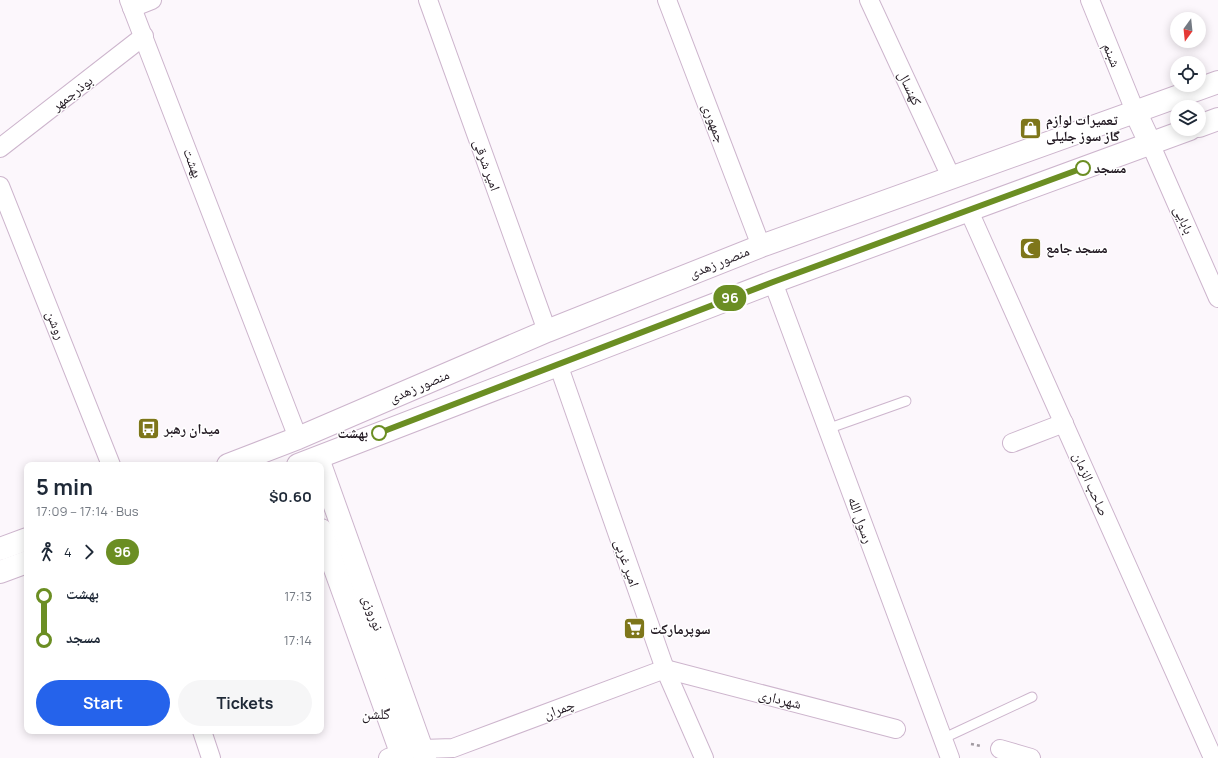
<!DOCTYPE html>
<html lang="en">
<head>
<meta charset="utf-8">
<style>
  body { margin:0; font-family:Manrope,"Noto Naskh Arabic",sans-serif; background:#f6f6f7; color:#1f2937; height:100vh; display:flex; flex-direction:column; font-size:15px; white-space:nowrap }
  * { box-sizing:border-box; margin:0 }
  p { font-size:13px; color:#747a83 }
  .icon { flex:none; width:22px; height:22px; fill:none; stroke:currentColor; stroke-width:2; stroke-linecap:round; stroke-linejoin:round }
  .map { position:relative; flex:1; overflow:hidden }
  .drawer { position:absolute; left:24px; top:462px; width:300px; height:272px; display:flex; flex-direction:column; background:#fff; border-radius:8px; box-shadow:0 2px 10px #0003 }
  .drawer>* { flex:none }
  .badge { padding:0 8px; border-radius:13px; font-size:14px; line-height:26px }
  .needle { width:26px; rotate:195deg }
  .buttons { position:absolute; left:1170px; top:12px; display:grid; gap:8px }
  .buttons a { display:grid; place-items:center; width:36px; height:36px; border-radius:50%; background:#fff; box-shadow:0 2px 10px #0003; font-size:20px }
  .map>.badge { position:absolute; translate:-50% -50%; box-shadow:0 0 0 2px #fff }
  .legs { display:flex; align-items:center; gap:6px; height:44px; padding:0 12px; font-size:13px }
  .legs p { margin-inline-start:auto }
  .headline { display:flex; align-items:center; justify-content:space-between; height:68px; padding:0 12px }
  h1 { font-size:22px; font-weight:700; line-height:30px }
  .action { display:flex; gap:8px; margin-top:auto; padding:8px 12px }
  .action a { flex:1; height:46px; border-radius:24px; background:#2563eb; color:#fff; font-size:16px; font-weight:700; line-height:46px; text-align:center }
  .action a+a { background:#f6f6f7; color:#1f2937 }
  ul { padding:0 12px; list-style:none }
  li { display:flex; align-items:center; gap:14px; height:44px; font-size:15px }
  li i { display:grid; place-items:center; width:6px; height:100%; margin:0 5px; background:currentColor }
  li i::after { content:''; width:10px; height:10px; margin:-5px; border:3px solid; border-radius:50%; background:#fff }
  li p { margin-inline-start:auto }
  li:first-child i { background:linear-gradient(#0000 50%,currentColor 0) }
  li:last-child i { background:linear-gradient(currentColor 50%,#0000 0) }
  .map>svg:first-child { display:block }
</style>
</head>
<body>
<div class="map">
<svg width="1218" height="758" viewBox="0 0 1218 758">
  <rect width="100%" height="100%" fill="#fcf7fc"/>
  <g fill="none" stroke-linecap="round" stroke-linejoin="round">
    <defs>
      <g id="lane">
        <path d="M827 429 906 401"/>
        <path d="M942 739 1032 697"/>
      </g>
      <g id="street">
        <path d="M129 0 298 438"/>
        <path d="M428 0 547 331"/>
        <path d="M667 0 761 246"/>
        <path d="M869 0 951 177"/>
        <path d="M1090 0 1135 111"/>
        <path d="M132 8 152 0"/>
        <path d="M1150 143 1218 298"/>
        <path d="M0 148 144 36"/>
        <path d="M0 186 111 465"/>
        <path d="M969 211 1213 758"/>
        <path d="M773 282 950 758"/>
        <path d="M558 364 665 669 704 758"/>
        <path d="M1012 443 1064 423"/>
        <path d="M202 731 211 758"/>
        <path d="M422 749 453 748 665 669 896 729"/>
        <path d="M1000 749 1031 758"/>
        <path d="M388 758 401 753"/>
      </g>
      <g id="secondary">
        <path d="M1135 111 1150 143"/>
        <path d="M1199 126 1218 119"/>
        <path d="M228 465 298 438 547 331 761 246 1218 82"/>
        <path d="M298 465 773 282 1190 129"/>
        <path d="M321 467 425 758"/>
        <path d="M321 530 403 758"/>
        <path d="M0 549 27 539"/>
        <path d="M0 572 27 562"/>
      </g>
    </defs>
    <use href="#lane" stroke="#cdb5cd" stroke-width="11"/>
    <use href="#street" stroke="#cdb5cd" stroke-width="20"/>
    <use href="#secondary" stroke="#cdb5cd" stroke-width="24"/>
    <path stroke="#a19aa1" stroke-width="2.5" stroke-dasharray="3 3" stroke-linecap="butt" d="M971 744 981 746"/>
    <use href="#lane" stroke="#fff" stroke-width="9"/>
    <use href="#street" stroke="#fff" stroke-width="18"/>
    <use href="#secondary" stroke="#fff" stroke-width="22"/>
  </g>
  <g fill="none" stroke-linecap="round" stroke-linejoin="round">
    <defs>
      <path id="line-1" d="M379 433 773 282 1083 168"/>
    </defs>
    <use href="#line-1" stroke="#fff" stroke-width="9"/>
    <use href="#line-1" stroke="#6b8e23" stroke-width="6"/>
  </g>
  <defs>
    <symbol id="shop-square" viewBox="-11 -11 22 22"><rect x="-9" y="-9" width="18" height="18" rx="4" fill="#7e761a" stroke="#fff"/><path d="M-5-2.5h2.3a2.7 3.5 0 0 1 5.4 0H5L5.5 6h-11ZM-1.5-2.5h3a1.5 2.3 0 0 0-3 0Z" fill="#fff"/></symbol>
    <symbol id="mosque-square" viewBox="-11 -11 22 22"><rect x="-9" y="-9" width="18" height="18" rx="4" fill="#7e761a" stroke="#fff"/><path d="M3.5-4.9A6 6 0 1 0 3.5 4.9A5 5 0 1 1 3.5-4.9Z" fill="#fff"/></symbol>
    <symbol id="bus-square" viewBox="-11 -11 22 22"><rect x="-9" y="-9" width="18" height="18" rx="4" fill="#7e761a" stroke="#fff"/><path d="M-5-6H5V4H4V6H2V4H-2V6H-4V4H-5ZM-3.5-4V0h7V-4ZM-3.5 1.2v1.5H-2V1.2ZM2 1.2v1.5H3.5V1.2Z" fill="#fff"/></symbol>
    <symbol id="supermarket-square" viewBox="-11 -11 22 22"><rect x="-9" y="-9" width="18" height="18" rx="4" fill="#7e761a" stroke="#fff"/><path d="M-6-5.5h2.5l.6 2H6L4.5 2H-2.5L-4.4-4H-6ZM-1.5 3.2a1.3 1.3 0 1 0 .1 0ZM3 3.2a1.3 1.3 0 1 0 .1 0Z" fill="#fff"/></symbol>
  </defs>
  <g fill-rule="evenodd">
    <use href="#shop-square" x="1018" y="116" width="25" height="25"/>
    <use href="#mosque-square" x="1018" y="236" width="25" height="25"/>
    <use href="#bus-square" x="136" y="416" width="25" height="25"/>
    <use href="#supermarket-square" x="622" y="616" width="25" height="25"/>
  </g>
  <g fill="#fff" stroke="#6b8e23" stroke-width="2">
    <circle cx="1083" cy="168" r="7"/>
    <circle cx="379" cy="433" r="7"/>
  </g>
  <g text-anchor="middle" stroke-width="3" stroke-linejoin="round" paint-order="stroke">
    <g font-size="14" fill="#221922" stroke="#fff">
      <text transform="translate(1112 55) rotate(68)" y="5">شبنم</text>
      <text transform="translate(910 88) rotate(65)" y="5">کهنسال</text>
      <text transform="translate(72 93) rotate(-38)" y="5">بوذرجمهر</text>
      <text transform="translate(714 123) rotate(69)" y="5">جمهوری</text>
      <text transform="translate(193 163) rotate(69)" y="5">بهشت</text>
      <text transform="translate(487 165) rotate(70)" y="5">امیر شرقی</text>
      <text transform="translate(1184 220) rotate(66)" y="5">بابایی</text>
      <text transform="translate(719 262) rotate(-22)" y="5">منصور زهدی</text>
      <text transform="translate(56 325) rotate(68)" y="5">روشن</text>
      <text transform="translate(419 386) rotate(-23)" y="5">منصور زهدی</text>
      <text transform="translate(1091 484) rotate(66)" y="5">صاحب الزمان</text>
      <text transform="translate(861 520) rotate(70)" y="5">رسول الله</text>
      <text transform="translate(627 563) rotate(71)" y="5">امیر غربی</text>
      <text transform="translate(373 613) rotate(70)" y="5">نوروزی</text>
      <text transform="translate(780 699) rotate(14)" y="5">شهرداری</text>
      <text transform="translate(559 709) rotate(-20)" y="5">چمران</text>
    </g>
    <g font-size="14" font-weight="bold" fill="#221922" stroke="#fff" text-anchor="start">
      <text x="1046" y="125">تعمیرات لوازم<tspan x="1046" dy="16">گاز سوز جلیلی</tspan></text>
      <text x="1046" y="253">مسجد جامع</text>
      <text x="164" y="434">میدان رهبر</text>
      <text x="650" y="634">سوپرمارکت</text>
    </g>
    <g font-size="14" font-weight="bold" fill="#221922" stroke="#fff" text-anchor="start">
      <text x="1094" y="173">مسجد</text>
      <text x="368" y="438" text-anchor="end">بهشت</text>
    </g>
    <g font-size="15" fill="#221922" stroke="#fff">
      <text x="376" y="719">گلشن</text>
    </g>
  </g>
</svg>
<div class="buttons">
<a><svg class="needle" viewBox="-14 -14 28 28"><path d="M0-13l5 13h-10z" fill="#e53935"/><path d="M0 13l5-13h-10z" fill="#747a83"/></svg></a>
<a><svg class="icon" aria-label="locate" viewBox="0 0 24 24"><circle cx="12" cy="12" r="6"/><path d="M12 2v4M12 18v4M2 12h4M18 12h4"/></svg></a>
<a><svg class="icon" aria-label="layers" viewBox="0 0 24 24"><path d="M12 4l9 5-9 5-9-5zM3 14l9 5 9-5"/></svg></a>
</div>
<b class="badge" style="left:730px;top:298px;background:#6b8e23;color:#fff">96</b>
<section class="drawer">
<div class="headline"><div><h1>5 min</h1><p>17:09 – 17:14 · Bus</p></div><b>$0.60</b></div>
<div class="legs"><svg class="icon" aria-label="walk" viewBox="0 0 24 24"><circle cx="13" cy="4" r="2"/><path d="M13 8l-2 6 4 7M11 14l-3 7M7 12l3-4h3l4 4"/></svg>4<svg class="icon" aria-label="forward" viewBox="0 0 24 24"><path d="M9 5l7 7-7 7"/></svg><b class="badge" style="background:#6b8e23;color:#fff">96</b></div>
<ul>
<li><i style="color:#6b8e23"></i><b>بهشت</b><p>17:13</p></li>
<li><i style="color:#6b8e23"></i><b>مسجد</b><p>17:14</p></li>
</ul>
<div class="action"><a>Start</a><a>Tickets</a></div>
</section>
</div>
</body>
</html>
